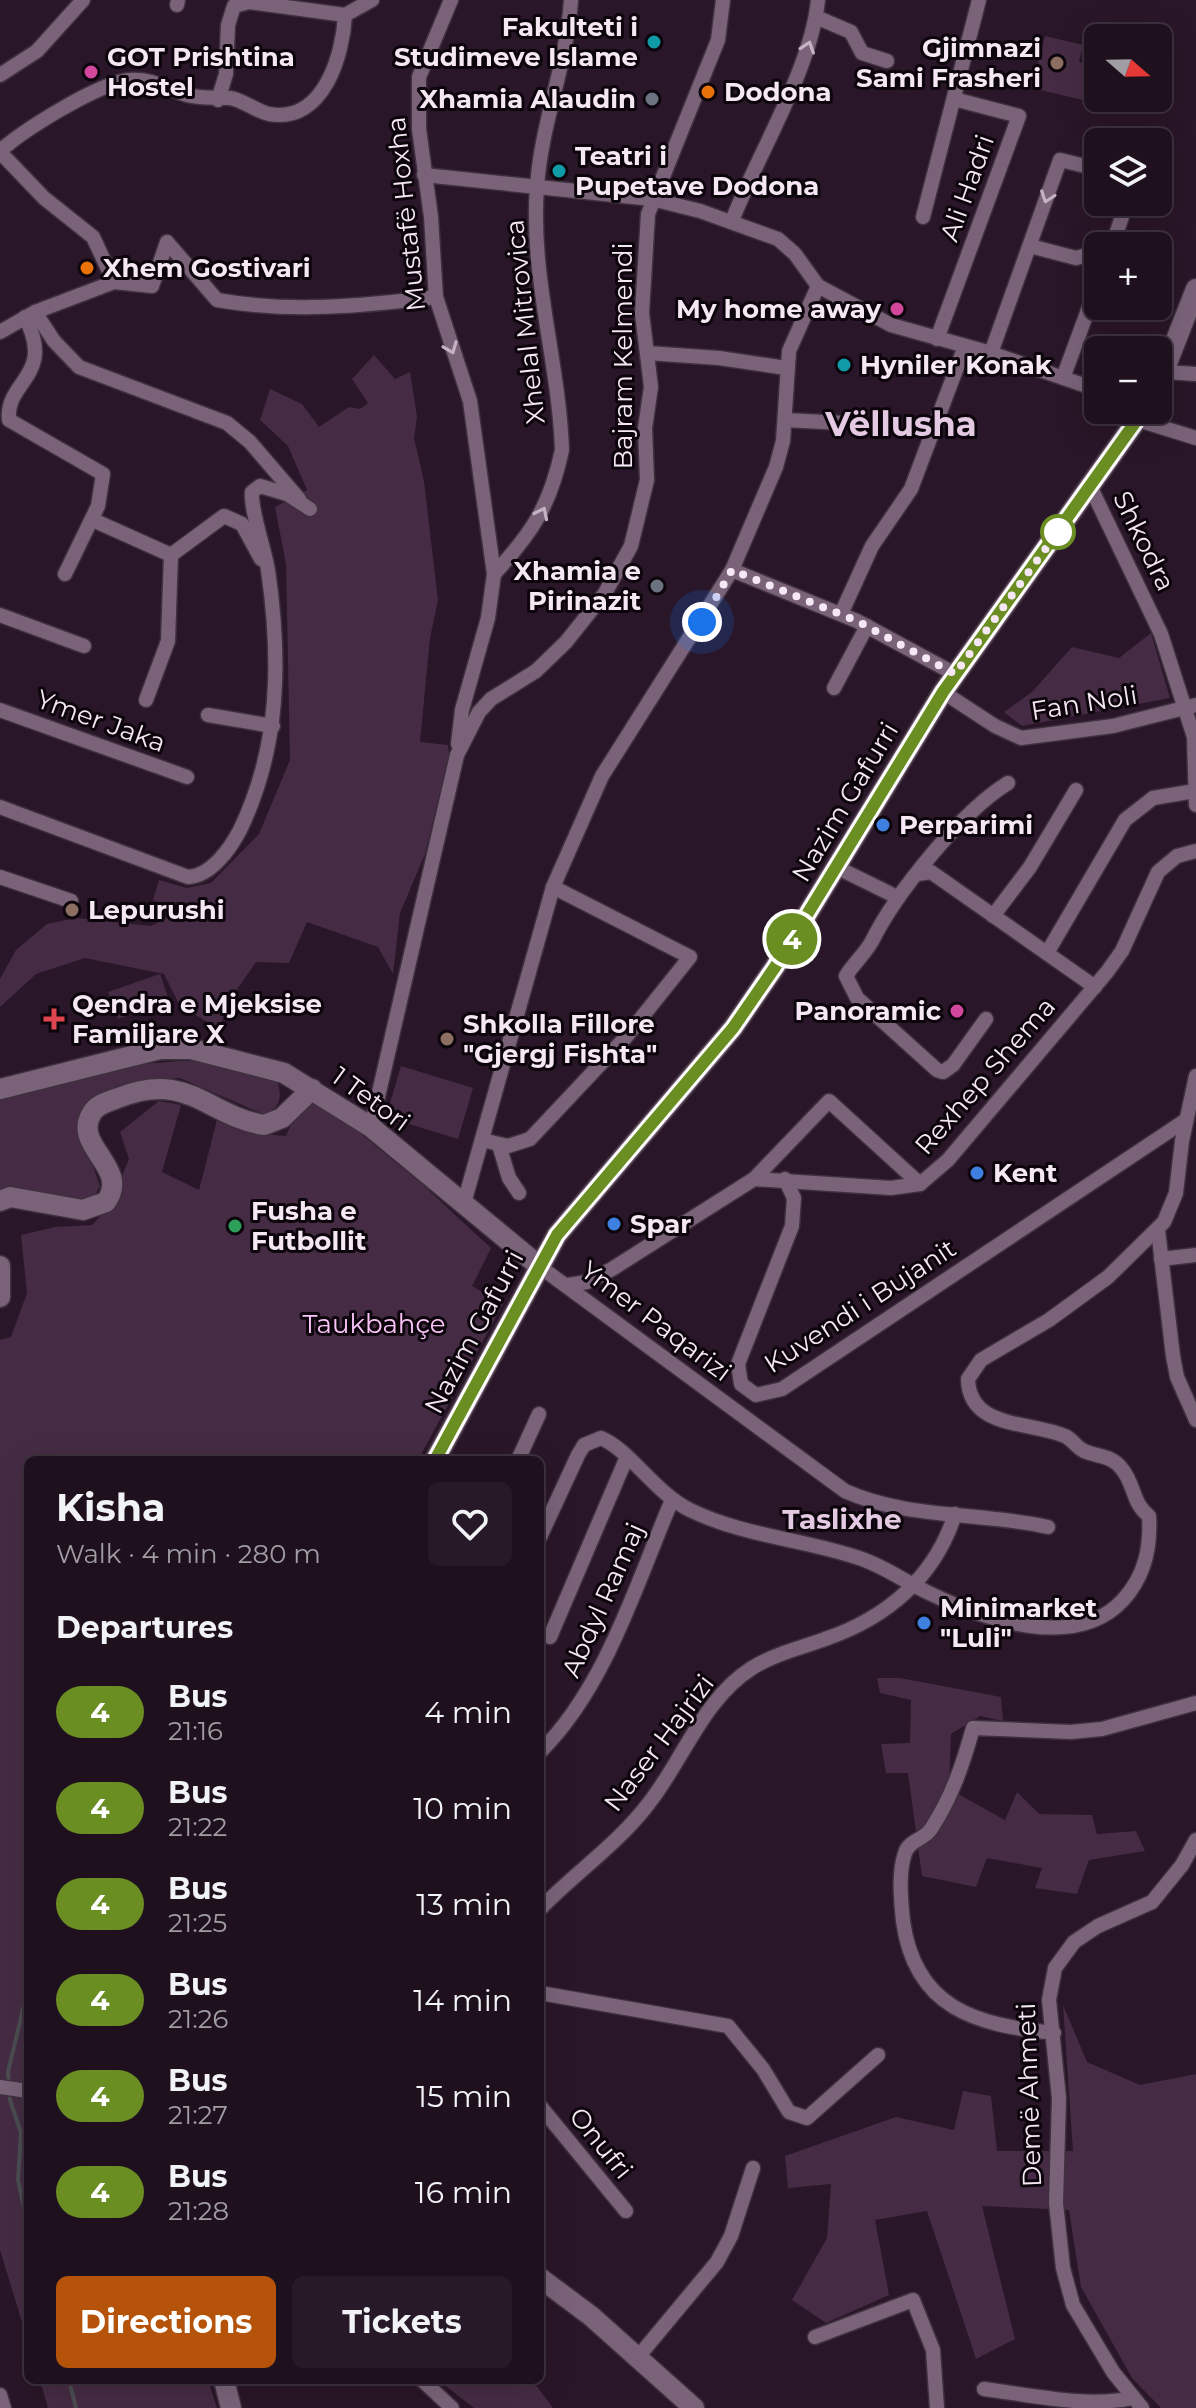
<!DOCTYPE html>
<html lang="en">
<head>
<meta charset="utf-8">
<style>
  body { margin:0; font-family:Montserrat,sans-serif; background:#271927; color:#f1f3f6; height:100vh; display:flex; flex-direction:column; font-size:30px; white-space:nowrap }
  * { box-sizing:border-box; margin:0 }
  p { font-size:26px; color:#a19da4 }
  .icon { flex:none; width:44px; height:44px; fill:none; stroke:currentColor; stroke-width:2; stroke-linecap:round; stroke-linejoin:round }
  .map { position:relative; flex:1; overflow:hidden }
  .side { position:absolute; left:24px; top:1456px; width:520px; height:928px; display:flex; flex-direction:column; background:#1f101e; border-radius:12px; box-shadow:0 8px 32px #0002,0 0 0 2px #3c303c }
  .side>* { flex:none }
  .badge { padding:0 16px; border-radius:26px; font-size:28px; line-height:52px }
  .needle { width:52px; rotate:110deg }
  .tools { position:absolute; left:1084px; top:24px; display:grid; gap:16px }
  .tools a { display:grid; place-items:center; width:88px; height:88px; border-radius:12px; background:#1f101e; box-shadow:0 8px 32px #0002,0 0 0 2px #3c303c; font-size:40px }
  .you { position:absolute; width:40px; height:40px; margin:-20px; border:6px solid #fff; border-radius:50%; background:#1a73e8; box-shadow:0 0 0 12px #1a73e833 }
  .map>.badge { position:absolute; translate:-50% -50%; box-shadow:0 0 0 4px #fff }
  h2 { padding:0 32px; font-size:30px; line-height:72px }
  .round { display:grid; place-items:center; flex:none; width:84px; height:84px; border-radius:12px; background:#271927 }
  .overview { display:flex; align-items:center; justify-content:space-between; height:136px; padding:0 32px }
  h1 { font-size:38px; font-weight:700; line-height:60px }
  .primary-button { display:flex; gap:16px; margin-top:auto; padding:16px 32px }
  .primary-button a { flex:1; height:92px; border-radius:12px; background:#b45309; color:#fff; font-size:32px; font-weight:700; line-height:92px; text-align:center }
  .primary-button a+a { background:#271927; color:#f1f3f6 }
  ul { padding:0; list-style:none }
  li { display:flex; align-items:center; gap:24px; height:96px; padding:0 32px }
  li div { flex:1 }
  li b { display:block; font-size:30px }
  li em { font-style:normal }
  li .badge { min-width:88px; font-weight:700; text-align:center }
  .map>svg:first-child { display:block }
</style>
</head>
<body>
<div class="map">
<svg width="1196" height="2408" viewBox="0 0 1196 2408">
  <rect width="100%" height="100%" fill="#291628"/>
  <g fill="#452c44">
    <path d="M1045 36 1083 45 1079 62 1098 67V98H1105L1104 105 1032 88Z"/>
    <path d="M374 355 395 379 410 372 417 417 414 438 424 481 438 600 430 638 420 742 448 745 449 754 425 854 400 913 393 974 378 947 307 922 289 963 256 962 229 1001 219 1030 179 1004 164 974 85 958 36 974 0 1007V979L16 950 47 924 76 918 151 926 179 911 153 900 159 880 187 888 211 883 259 834 290 760 286 564 275 507 307 490 288 446 260 420 270 389 302 404 319 427 349 407 360 409 368 403 352 379Z"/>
    <path d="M1151 633 1170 698 1022 726 1004 712 1032 692 1072 647 1119 658Z"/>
    <path d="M160 974 169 1000 118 1019 108 992Z"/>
    <path d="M181 1061C212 1060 251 1069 278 1084 283 1099 278 1110 263 1114L180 1078 147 1079 117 1086 86 1102 78 1124 100 1186 91 1203 0 1195V1097L143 1064Z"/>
    <path d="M401 1066 473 1088 458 1139 386 1117Z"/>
    <path d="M320 1100 423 1185 491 1248 472 1286 503 1304 418 1460H28V2342L0 2250V1340L11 1337 27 1293 21 1235 55 1227 92 1225 109 1207 129 1159 120 1132 159 1101 181 1105 162 1172 199 1190 218 1116 251 1133 286 1136C294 1118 300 1105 320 1100Z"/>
    <path d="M877 1678H900L1001 1697 1003 1721 980 1716 951 1734 949 1789 1005 1820 1017 1792 1039 1814 1092 1815 1097 1834 1136 1831 1145 1851 1089 1860 1077 1894 1035 1888 1042 1868 987 1858 976 1887 922 1876 908 1773H886L881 1744 910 1743 911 1700 880 1693Z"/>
    <path d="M1063 2005 1087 2062 1140 2085 1196 2074V2408H1161L1132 2378 1081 2287 1069 2210 982 2206 1015 2339 976 2359 927 2211 875 2220 889 2295 826 2323 792 2300 827 2238 831 2184 788 2188 785 2156 896 2117 954 2130 963 2091 991 2096 997 2151H1073Z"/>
    <path d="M40 2380H208L217 2408H48Z"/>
    <path d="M438 2380H532L553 2408H474Z"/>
  </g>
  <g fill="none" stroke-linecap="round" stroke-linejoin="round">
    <g stroke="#4b4d51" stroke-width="4">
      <path d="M28 1988 8 2072 10 2100 21 2133 18 2180 28 2226"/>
      <path d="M69 2380 76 2408"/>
    </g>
    <defs>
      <g id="street">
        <path d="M451 0 419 77V129L431 217 436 297 470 401 494 574 488 618 462 710 458 744"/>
        <path d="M177 5 178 0"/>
        <path d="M816 17 851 32 862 53 887 61"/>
        <path d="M0 75 37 51 83 0"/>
        <path d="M218 100 226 74 228 25 234 6 249 2 345 15 372 0"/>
        <path d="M0 151C25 129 97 84 129 80 152 78 167 89 187 95 202 99 216 97 230 98 243 100 256 111 269 114 324 124 343 54 345 15"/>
        <path d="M0 152 44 198 93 237 114 282"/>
        <path d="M424 175 652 199 700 211 778 239 795 254 818 286 891 325 991 353 1098 390"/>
        <path d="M923 217 979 0"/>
        <path d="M732 221C758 153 811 70 818 0"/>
        <path d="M1030 246 1076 258 1098 252"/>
        <path d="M1112 246 1127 202"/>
        <path d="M35 312 54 341 79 367 227 423 250 442 299 499"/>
        <path d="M25 317C56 377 5 380 9 420L103 474 98 506 65 574"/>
        <path d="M0 332 35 312 114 282 152 286 167 242 217 300C290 313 363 306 436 297"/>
        <path d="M937 339 1019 116 954 99"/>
        <path d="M647 353 719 358 786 368"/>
        <path d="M991 353 1060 160 1098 169"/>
        <path d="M1165 372 1196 374"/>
        <path d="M1063 378 1098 283"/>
        <path d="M785 420 843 423"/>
        <path d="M1138 420 1196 438"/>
        <path d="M1091 488 1161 634 1194 737 1196 805"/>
        <path d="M93 520 171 555"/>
        <path d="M171 555 224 516 242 524 261 559"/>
        <path d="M732 570 857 621 955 674"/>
        <path d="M494 574C532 533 550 506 562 450 559 362 530 276 537 187 541 124 567 64 571 0"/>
        <path d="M841 614 872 546 911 489 965 346"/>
        <path d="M0 615 84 646"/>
        <path d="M834 688 867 626"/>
        <path d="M943 692 995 726 1021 738 1113 726 1196 705"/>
        <path d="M146 700 168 641 171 555"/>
        <path d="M0 710 187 777"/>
        <path d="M208 715 273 726"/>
        <path d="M0 807 188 877C211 876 230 849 240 830 280 747 281 660 268 570 265 551 250 508 252 492L260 486 287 494 310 509"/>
        <path d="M836 867 897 897"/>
        <path d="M918 874 931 872 1095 987"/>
        <path d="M0 877 71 901"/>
        <path d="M993 916 1030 867 1076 790"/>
        <path d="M1047 953 1125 820 1153 798 1195 791"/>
        <path d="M986 1019 953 1065 943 1072 937 1070 857 998 846 976C853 964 865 954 872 941 896 893 961 812 1008 783"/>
        <path d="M371 1127 457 755 479 712 491 699 536 671 566 642 605 593 631 546 647 480 645 428 651 387 642 313 648 214 718 40 723 0"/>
        <path d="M482 1140 508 1146 530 1139 626 1037 690 957 553 887"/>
        <path d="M499 1145 509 1178 519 1193"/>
        <path d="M754 1179 829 1101 920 1184"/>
        <path d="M785 1179 794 1198 792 1226 738 1364 741 1384 756 1395 782 1389 1186 1120"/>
        <path d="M464 1203 553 887 602 776 732 570 776 467 783 441 789 351 818 286"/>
        <path d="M1158 1230 1173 1356 1177 1377 1196 1420"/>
        <path d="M1161 1259 1196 1255"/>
        <path d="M539 1266 845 1491C907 1519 982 1512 1048 1527"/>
        <path d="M568 1285 587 1282 612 1269 754 1179 891 1188 920 1184 948 1160 1107 972 1122 951 1158 872 1177 856 1196 851"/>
        <path d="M518 1460 539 1414"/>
        <path d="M540 1537 578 1455 584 1445 601 1438C631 1451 655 1493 690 1510 743 1536 803 1539 859 1558 884 1566 905 1582 929 1593 983 1619 1075 1652 1123 1600 1145 1576 1151 1548 1149 1516 1132 1503 1135 1485 1122 1469 1112 1455 1098 1457 1084 1451 1076 1447 1072 1439 1065 1436 1029 1421 969 1429 968 1379L981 1360 1049 1320 1108 1277 1164 1222 1176 1193 1182 1141 1196 1076"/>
        <path d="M550 1637 626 1459"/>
        <path d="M540 1752C606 1687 636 1584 672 1500"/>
        <path d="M540 1909C575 1873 619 1843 649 1803 683 1760 703 1699 752 1668 774 1654 801 1648 825 1639 887 1618 935 1577 955 1514"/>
        <path d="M540 1993 728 2026 763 2069 789 2112 807 2118 878 2055"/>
        <path d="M1054 2033C975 2025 915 2008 903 1921 901 1901 898 1873 905 1853 909 1840 924 1840 931 1829 952 1797 963 1764 973 1728L1071 1732 1102 1729 1196 1703"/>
        <path d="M0 2087 28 2091"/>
        <path d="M540 2106 626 2211"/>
        <path d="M815 2337 913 2300 933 2350 937 2408"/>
        <path d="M638 2357 717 2262 731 2236 753 2168"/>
        <path d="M422 2380 452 2408"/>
        <path d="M984 2389C1031 2395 1086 2408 1133 2398"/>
        <path d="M0 2395 4 2408"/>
        <path d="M1142 2408 1113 2372 1073 2305 1063 2268 1056 2203 1059 2098 1049 2000 1055 1968 1074 1942 1098 1926 1152 1902 1182 1865 1196 1840"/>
      </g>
      <g id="secondary">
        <path d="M1158 386 1196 289"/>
        <path d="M0 1089 160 1049H191L284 1073 371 1127 539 1266"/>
        <path d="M0 1201 10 1197 83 1210 106 1202C131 1167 71 1146 92 1113 97 1104 110 1101 118 1098 188 1070 206 1115 264 1125L282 1118 312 1089"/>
        <path d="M0 1266V1297"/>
        <path d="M435 1460 557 1235 733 1028 775 967 943 692 1144 410"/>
        <path d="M540 2278 591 2316 694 2408"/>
        <path d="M224 2380 231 2408"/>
      </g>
    </defs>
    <use href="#street" stroke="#3f303e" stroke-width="17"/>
    <use href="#secondary" stroke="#3f303e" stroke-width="23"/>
    <use href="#street" stroke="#7a6379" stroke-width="14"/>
    <use href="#secondary" stroke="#7a6379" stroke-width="20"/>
  </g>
  <defs><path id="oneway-chevron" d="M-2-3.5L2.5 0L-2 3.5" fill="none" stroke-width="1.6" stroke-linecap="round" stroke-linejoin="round" transform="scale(2)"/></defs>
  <g stroke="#c4b3c3">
    <use href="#oneway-chevron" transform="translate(808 47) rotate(-72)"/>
    <use href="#oneway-chevron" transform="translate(1047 197) rotate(109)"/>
    <use href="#oneway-chevron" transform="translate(451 348) rotate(69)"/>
    <use href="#oneway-chevron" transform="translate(542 513) rotate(-64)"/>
  </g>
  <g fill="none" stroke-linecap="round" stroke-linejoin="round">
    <defs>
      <path id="line" d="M435 1460 557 1235 733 1028 775 967 943 692 1144 410"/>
    </defs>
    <use href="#line" stroke="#fff" stroke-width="18"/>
    <use href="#line" stroke="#6b8e23" stroke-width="12"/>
    <path stroke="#f5e8f4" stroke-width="8" stroke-dasharray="0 14.4" d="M702 622 732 570 857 621 955 674 1062 526 1058 532"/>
  </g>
  <g fill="#0f9aa8" stroke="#0c050c" stroke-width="3">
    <circle cx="654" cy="42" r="8"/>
    <circle cx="559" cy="171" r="8"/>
    <circle cx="844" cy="365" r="8"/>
  </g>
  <g fill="#8d6e63" stroke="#0c050c" stroke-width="3">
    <circle cx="1057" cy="63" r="8"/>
    <circle cx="72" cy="910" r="8"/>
    <circle cx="447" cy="1039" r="8"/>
  </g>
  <g fill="#d1479c" stroke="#0c050c" stroke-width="3">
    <circle cx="91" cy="72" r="8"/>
    <circle cx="897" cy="309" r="8"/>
    <circle cx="957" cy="1011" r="8"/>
  </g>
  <g fill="#e8710a" stroke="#0c050c" stroke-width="3">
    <circle cx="708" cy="92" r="8"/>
    <circle cx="87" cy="268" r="8"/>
  </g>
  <g fill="#6b7280" stroke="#0c050c" stroke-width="3">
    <circle cx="652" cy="99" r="8"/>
    <circle cx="657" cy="586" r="8"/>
  </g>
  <circle fill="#fff" stroke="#6b8e23" stroke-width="4" cx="1058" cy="532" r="16"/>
  <g fill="#3f7fe0" stroke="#0c050c" stroke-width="3">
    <circle cx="883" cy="825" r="8"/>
    <circle cx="977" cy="1173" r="8"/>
    <circle cx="614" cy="1224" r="8"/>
    <circle cx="924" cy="1623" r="8"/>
  </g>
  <path fill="#e0444e" stroke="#0c050c" stroke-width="3" d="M50 1007h8v8h8v8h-8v8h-8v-8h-8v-8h8z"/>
  <circle fill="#2e9e5b" stroke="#0c050c" stroke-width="3" cx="235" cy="1226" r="8"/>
  <g text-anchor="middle" stroke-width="6" stroke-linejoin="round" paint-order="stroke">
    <g font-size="26" font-weight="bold" fill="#f5e8f4" stroke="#0c050c" text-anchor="start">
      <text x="638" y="36" text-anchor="end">Fakulteti i<tspan x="638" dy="30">Studimeve Islame</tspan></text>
      <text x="1041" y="57" text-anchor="end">Gjimnazi<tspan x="1041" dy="30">Sami Frasheri</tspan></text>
      <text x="107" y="66">GOT Prishtina<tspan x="107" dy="30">Hostel</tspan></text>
      <text x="724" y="101">Dodona</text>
      <text x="636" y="108" text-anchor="end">Xhamia Alaudin</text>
      <text x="575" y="165">Teatri i<tspan x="575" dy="30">Pupetave Dodona</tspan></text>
      <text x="103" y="277">Xhem Gostivari</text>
      <text x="881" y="318" text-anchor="end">My home away</text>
      <text x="860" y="374">Hyniler Konak</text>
      <text x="641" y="580" text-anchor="end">Xhamia e<tspan x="641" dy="30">Pirinazit</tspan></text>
      <text x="899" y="834">Perparimi</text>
      <text x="88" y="919">Lepurushi</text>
      <text x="72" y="1013">Qendra e Mjeksise<tspan x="72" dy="30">Familjare X</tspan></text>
      <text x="941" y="1020" text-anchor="end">Panoramic</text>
      <text x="463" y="1033">Shkolla Fillore<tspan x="463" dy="30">"Gjergj Fishta"</tspan></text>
      <text x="993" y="1182">Kent</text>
      <text x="251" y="1220">Fusha e<tspan x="251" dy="30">Futbollit</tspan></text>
      <text x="630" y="1233">Spar</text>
      <text x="940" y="1617">Minimarket<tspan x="940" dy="30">"Luli"</tspan></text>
    </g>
    <g font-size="26" fill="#f5e8f4" stroke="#0c050c">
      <text transform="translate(967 188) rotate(-70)" y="9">Ali Hadri</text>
      <text transform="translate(406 214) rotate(-96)" y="9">Mustafë Hoxha</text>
      <text transform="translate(525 322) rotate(-96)" y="9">Xhelal Mitrovica</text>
      <text transform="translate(623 356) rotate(-90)" y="9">Bajram Kelmendi</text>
      <text transform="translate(1144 541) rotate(64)" y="9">Shkodra</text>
      <text transform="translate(1084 703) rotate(-9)" y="9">Fan Noli</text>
      <text transform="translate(101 721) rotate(20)" y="9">Ymer Jaka</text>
      <text transform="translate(845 802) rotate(-59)" y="9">Nazim Gafurri</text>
      <text transform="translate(985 1076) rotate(-49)" y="9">Rexhep Shema</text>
      <text transform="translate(371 1099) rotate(36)" y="9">1 Tetori</text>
      <text transform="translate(860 1306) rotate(-33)" y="9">Kuvendi i Bujanit</text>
      <text transform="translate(656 1321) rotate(37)" y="9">Ymer Paqarizi</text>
      <text transform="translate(474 1332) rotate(-62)" y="9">Nazim Gafurri</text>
      <text transform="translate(603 1600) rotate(-66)" y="9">Abdyl Ramaj</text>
      <text transform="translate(659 1743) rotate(-53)" y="9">Naser Hajrizi</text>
      <text transform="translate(1029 2095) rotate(-92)" y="9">Demë Ahmeti</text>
      <text transform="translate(601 2143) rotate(51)" y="9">Onufri</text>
    </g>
    <g font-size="26" fill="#fbc4f8" stroke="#0c050c">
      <text x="374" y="1333">Taukbahçe</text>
    </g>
    <g font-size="28" font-weight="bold" fill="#e4c9e2" stroke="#0c050c">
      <text x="842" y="1529">Taslixhe</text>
    </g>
    <g font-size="34" font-weight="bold" fill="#e4c9e2" stroke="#0c050c">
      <text x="901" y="436">Vëllusha</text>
    </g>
  </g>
</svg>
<div class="tools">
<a><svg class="needle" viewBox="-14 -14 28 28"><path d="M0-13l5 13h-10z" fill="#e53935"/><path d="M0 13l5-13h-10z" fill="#a19da4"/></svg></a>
<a><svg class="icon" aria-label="layers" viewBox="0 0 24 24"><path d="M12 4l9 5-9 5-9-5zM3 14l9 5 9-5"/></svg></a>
<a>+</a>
<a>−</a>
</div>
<div class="you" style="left:702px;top:622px"></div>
<b class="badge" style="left:792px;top:939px;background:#6b8e23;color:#fff">4</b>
<section class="side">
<div class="overview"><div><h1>Kisha</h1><p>Walk · 4 min · 280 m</p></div><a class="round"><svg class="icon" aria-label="heart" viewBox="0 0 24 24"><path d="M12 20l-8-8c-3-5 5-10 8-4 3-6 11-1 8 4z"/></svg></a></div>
<h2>Departures</h2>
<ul>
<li><span class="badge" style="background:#6b8e23;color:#fff">4</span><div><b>Bus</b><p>21:16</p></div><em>4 min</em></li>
<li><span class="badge" style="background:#6b8e23;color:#fff">4</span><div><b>Bus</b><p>21:22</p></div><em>10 min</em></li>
<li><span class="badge" style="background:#6b8e23;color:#fff">4</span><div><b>Bus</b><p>21:25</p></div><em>13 min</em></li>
<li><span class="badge" style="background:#6b8e23;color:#fff">4</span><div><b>Bus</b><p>21:26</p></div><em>14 min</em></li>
<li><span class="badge" style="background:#6b8e23;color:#fff">4</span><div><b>Bus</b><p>21:27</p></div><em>15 min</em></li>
<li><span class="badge" style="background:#6b8e23;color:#fff">4</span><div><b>Bus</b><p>21:28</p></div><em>16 min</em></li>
</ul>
<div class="primary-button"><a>Directions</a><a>Tickets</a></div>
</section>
</div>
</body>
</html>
